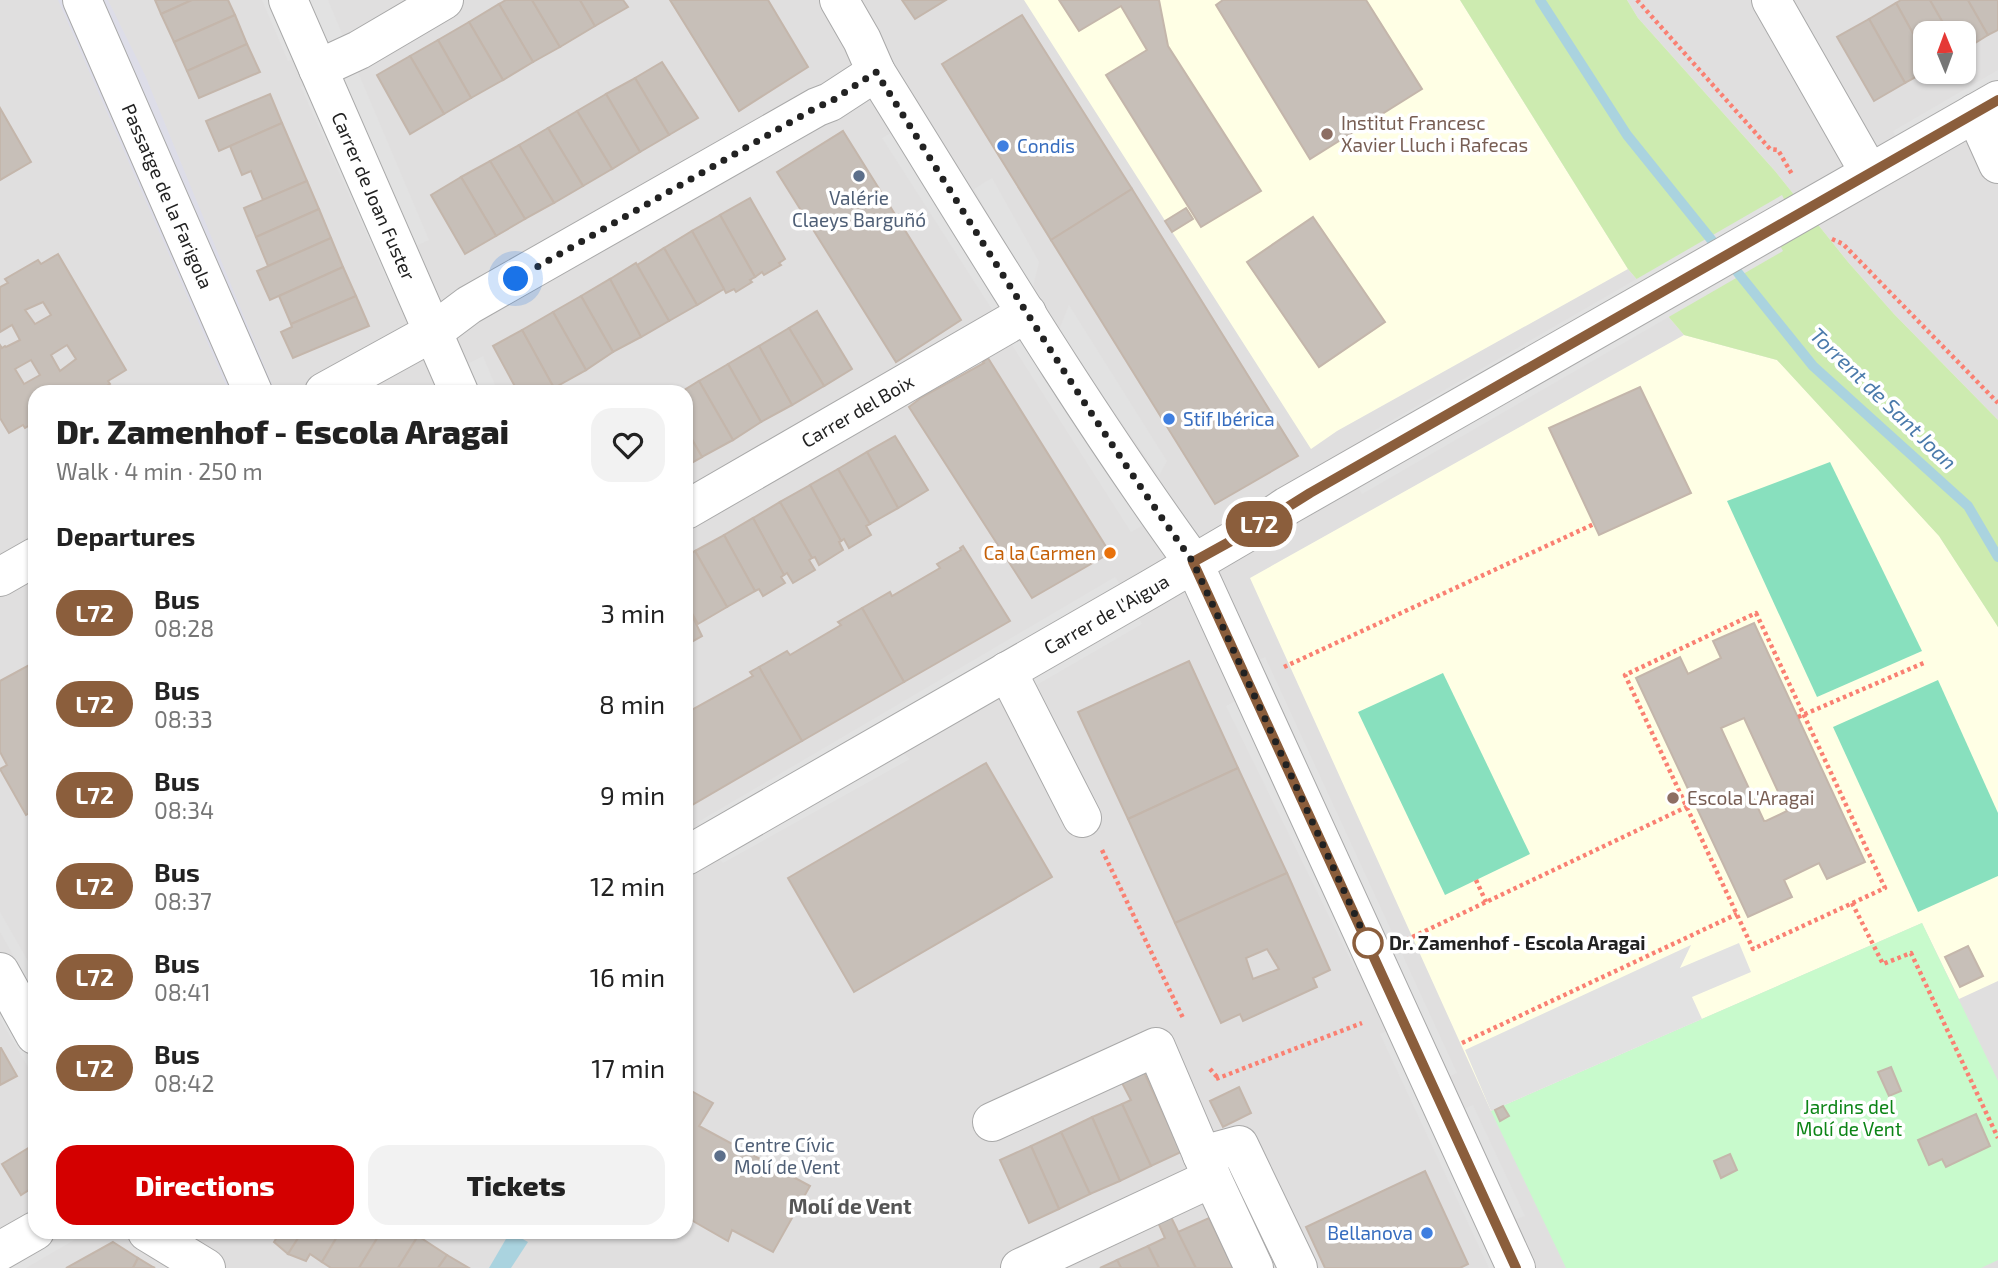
<!DOCTYPE html>
<html lang="en">
<head>
<meta charset="utf-8">
<style>
  body { margin:0; font-family:"Exo 2",sans-serif; background:#f2f2f2; color:#222; height:100vh; display:flex; flex-direction:column; font-size:26px; white-space:nowrap }
  * { box-sizing:border-box; margin:0 }
  p { font-size:23px; color:#767676 }
  .icon { flex:none; width:38px; height:38px; fill:none; stroke:currentColor; stroke-width:2; stroke-linecap:round; stroke-linejoin:round }
  .map { position:relative; flex:1; overflow:hidden }
  .drawer { position:absolute; left:28px; top:385px; width:665px; height:854px; display:flex; flex-direction:column; background:#fff; border-radius:21px; box-shadow:0 2px 5px #0004 }
  .drawer>* { flex:none }
  .badge { padding:0 14px; border-radius:23px; font-size:24px; line-height:46px }
  .needle { width:46px; rotate:359deg }
  .controls { position:absolute; left:1913px; top:21px; display:grid; gap:14px }
  .controls a { display:grid; place-items:center; width:63px; height:63px; border-radius:14px; background:#fff; box-shadow:0 2px 5px #0004; font-size:35px }
  .you { position:absolute; width:35px; height:35px; margin:-18px; border:5px solid #fff; border-radius:50%; background:#1a73e8; box-shadow:0 0 0 10px #1a73e833 }
  .map>.badge { position:absolute; translate:-50% -50%; box-shadow:0 0 0 4px #fff }
  h2 { padding:0 28px; font-size:26px; line-height:63px }
  .round { display:grid; place-items:center; flex:none; width:74px; height:74px; border-radius:21px; background:#f2f2f2 }
  .overview { display:flex; align-items:center; justify-content:space-between; height:119px; padding:0 28px }
  h1 { font-size:33px; font-weight:800; line-height:52px }
  .primary-button { display:flex; gap:14px; margin-top:auto; padding:14px 28px }
  .primary-button a { flex:1; height:80px; border-radius:21px; background:#d40000; color:#fff; font-size:28px; font-weight:800; line-height:80px; text-align:center }
  .primary-button a+a { background:#f2f2f2; color:#222 }
  ul { padding:0; list-style:none }
  li { display:flex; align-items:center; gap:21px; height:91px; padding:0 28px }
  li div { flex:1 }
  li b { display:block; font-size:26px }
  li em { font-style:normal }
  li .badge { min-width:77px; font-weight:700; text-align:center }
  .map>svg:first-child { display:block }
</style>
</head>
<body>
<div class="map">
<svg width="1998" height="1268" viewBox="0 0 1998 1268">
  <rect width="100%" height="100%" fill="#f2efe9"/>
  <g fill="#e0dfdf" fill-rule="evenodd">
    <path d="M0 0H1460L1628 269 1684 335 1777 360 1998 627V1268H0ZM35 392H686V1232H35Z"/>
    <path d="M1627 0H1998V420L1894 314 1848 262 1775 171 1638 18ZM1925 33H1964V72H1925Z"/>
  </g>
  <g fill="#ffffe5">
    <path d="M1024 0H1460L1628 269 1337 431 1311 449Z"/>
    <path d="M1684 335 1777 360 1939 536 1998 627V981L1959 999 1922 923 1491 1111 1250 578Z"/>
  </g>
  <path fill="#cdebb0" d="M1460 0H1627L1638 18 1775 171 1848 262 1894 314 1998 420V627L1939 536 1777 360 1684 335 1628 269Z"/>
  <path fill="#c8facc" d="M1922 923 1998 1081V1260L1981 1268H1566L1491 1111Z"/>
  <g fill="#88e0be">
    <path d="M1830 462 1922 651 1817 697 1727 501Z"/>
    <path d="M1443 673 1530 854 1445 895 1358 712Z"/>
    <path d="M1938 680 1998 813V876L1918 912 1833 727Z"/>
  </g>
  <g fill="#e2e2e2">
    <path d="M262 0H275L299 57 288 61Z"/>
    <path d="M299 0H328L343 36 319 47Z"/>
    <path d="M355 65 429 240 407 250 334 78Z"/>
    <path d="M1998 70V86L1899 143 1893 131Z"/>
    <path d="M309 85 398 286 391 289 301 87Z"/>
    <path d="M895 131 1006 304 993 311 882 138Z"/>
    <path d="M992 178 1039 262 1032 291 974 189Z"/>
    <path d="M1782 195 1787 205 1376 444 1370 433Z"/>
    <path d="M1778 242 1783 251 1362 494 1357 484Z"/>
    <path d="M1069 305 1167 461 1159 476 1058 332Z"/>
    <path d="M1022 330 1145 524 1131 532 1007 337Z"/>
    <path d="M483 356 498 392H469L465 365Z"/>
    <path d="M1115 577 1120 584 704 830 698 822Z"/>
    <path d="M1135 611 1142 624 1028 690 1024 680Z"/>
    <path d="M1265 657 1457 1073 1448 1077 1256 661Z"/>
    <path d="M1238 700 1365 963 1355 969 1226 706Z"/>
    <path d="M898 749 910 759 723 863 716 855Z"/>
    <path d="M0 912 35 973V994L0 932Z"/>
    <path d="M1739 943 1751 972 1692 997 1702 1019 1491 1111 1465 1050 1691 945 1680 968Z"/>
    <path d="M0 999 35 1059V1079L0 1019Z"/>
    <path d="M1388 1031 1499 1268H1489L1380 1034Z"/>
    <path d="M1473 1105 1525 1216 1516 1219 1463 1109Z"/>
    <path d="M69 1232H88L26 1268H8Z"/>
  </g>
  <path fill="#dddde8" d="M58 0H108L145 75 275 392H229Z"/>
  <path fill="#aad3df" d="M510 1232 528 1242 511 1268H489Z"/>
  <g fill="none" stroke-linecap="round" stroke-linejoin="round">
    <path stroke="#aad3df" stroke-width="10" d="M1540 0 1627 135 1813 366 1968 506 1998 557"/>
  </g>
  <g fill="#c7bfb8" stroke="#c4b6ab" stroke-width="2" fill-rule="evenodd">
    <path d="M155 0H192L161 14Z"/>
    <path d="M192 0H228L235 15 174 42 161 14Z"/>
    <path d="M506 0H532L560 47 533 62 499 4Z"/>
    <path d="M532 0H580L595 26 560 47Z"/>
    <path d="M580 0H623L628 7 595 26Z"/>
    <path d="M670 0H768L808 67 739 111Z"/>
    <path d="M902 0H946L915 19Z"/>
    <path d="M1059 0H1159L1168 46 1261 191 1201 227 1106 75 1147 50 1121 6 1079 31Z"/>
    <path d="M1223 0H1366L1422 89 1310 159 1216 5Z"/>
    <path d="M1901 0H1930L1949 33H1925V55L1896 3Z"/>
    <path d="M1930 0H1968L1988 35 1964 50V33H1949Z"/>
    <path d="M1968 0H1998V30L1988 35Z"/>
    <path d="M1896 3 1925 55V72L1905 83 1869 19Z"/>
    <path d="M499 4 533 62 503 80 469 22Z"/>
    <path d="M235 15 247 44 187 71 174 42Z"/>
    <path d="M1022 15 1132 189 1051 240 942 64Z"/>
    <path d="M1869 19 1905 83 1874 101 1837 37Z"/>
    <path d="M469 22 503 80 471 98 438 40Z"/>
    <path d="M438 40 471 98 444 114 410 56Z"/>
    <path d="M247 44 260 72 199 98 187 71Z"/>
    <path d="M410 56 444 114 410 134 377 75Z"/>
    <path d="M662 62 698 118 669 135 635 78Z"/>
    <path d="M635 78 669 135 640 152 606 94Z"/>
    <path d="M270 94 282 123 219 151 206 121Z"/>
    <path d="M606 94 640 152 612 169 577 111Z"/>
    <path d="M0 108 31 162 0 180Z"/>
    <path d="M577 111 612 169 583 186 548 128Z"/>
    <path d="M282 123 307 181 263 200 251 171 242 175 230 146Z"/>
    <path d="M548 128 583 186 554 203 519 145Z"/>
    <path d="M843 131 961 320 896 362 777 172Z"/>
    <path d="M519 145 554 203 525 219 490 161Z"/>
    <path d="M490 161 525 219 496 236 461 177Z"/>
    <path d="M461 177 496 236 465 254 431 195Z"/>
    <path d="M307 181 319 209 256 237 244 208Z"/>
    <path d="M1132 189 1298 456 1215 504 1051 240Z"/>
    <path d="M750 198 785 259 779 263 781 265 764 275 762 272 755 277 720 215Z"/>
    <path d="M1186 208 1193 219 1172 232 1165 221Z"/>
    <path d="M319 209 331 238 268 266 256 237Z"/>
    <path d="M720 215 755 277 750 280 752 282 736 292 734 289 726 293 692 231Z"/>
    <path d="M1313 217 1385 322 1319 367 1247 262Z"/>
    <path d="M692 231 724 289 697 305 664 248Z"/>
    <path d="M331 238 343 267 270 300 257 271Z"/>
    <path d="M664 248 697 305 669 321 637 265Z"/>
    <path d="M58 254 126 370 108 381 110 384 96 392H35V422L25 428 23 425 9 433 0 418V345L2 348 5 346 6 347 20 340 12 325 0 332V287L8 283 5 279 38 260 41 264ZM43 302 51 315 35 324 25 310ZM67 345 76 359 60 371 51 355ZM31 360 40 375 24 384 15 369Z"/>
    <path d="M636 263 669 321 641 337 610 279Z"/>
    <path d="M343 267 356 296 291 324 279 296Z"/>
    <path d="M610 279 641 337 613 352 581 296Z"/>
    <path d="M356 296 369 326 293 358 281 332 292 327 291 324Z"/>
    <path d="M581 296 613 352 586 370 553 312Z"/>
    <path d="M817 311 852 369 824 386 789 328Z"/>
    <path d="M553 312 586 370 554 388 522 330Z"/>
    <path d="M789 328 824 386 792 405 759 346Z"/>
    <path d="M522 330 554 388 546 392H518L493 346Z"/>
    <path d="M759 346 792 405 761 422 728 364Z"/>
    <path d="M988 358 1110 553 1032 598 909 407 922 397 984 363 983 362Z"/>
    <path d="M728 364 761 422 733 440 699 381Z"/>
    <path d="M699 381 733 440 702 457 686 429V392H681Z"/>
    <path d="M1640 387 1691 493 1599 535 1549 428Z"/>
    <path d="M686 429 702 457 686 466Z"/>
    <path d="M895 436 928 490 898 508 867 452Z"/>
    <path d="M867 452 898 508 870 524 838 469Z"/>
    <path d="M838 469 870 524 866 526 871 535 849 548 844 539 841 541 810 485Z"/>
    <path d="M810 485 841 541 839 542 843 550 819 565 815 557 812 558 780 502Z"/>
    <path d="M780 502 812 558 809 560 815 570 793 583 787 573 784 575 753 518Z"/>
    <path d="M753 518 784 575 781 577 785 583 763 596 759 589 755 591 724 535Z"/>
    <path d="M724 535 755 591 727 607 695 551Z"/>
    <path d="M963 546 1010 621 904 682 862 608 890 592 892 596 940 568 937 564 961 550 960 548Z"/>
    <path d="M695 551 727 607 698 624 686 603V557Z"/>
    <path d="M686 603 702 636 686 645Z"/>
    <path d="M862 608 904 682 802 741 759 667 787 651 790 655 841 625 838 622Z"/>
    <path d="M1754 623 1865 862 1827 879 1819 863 1784 880 1792 897 1748 917 1636 678 1680 657 1688 674 1721 658 1713 641ZM1744 718 1787 811 1766 821H1764L1721 728Z"/>
    <path d="M1189 661 1238 768 1128 819 1078 712Z"/>
    <path d="M31 664 35 671V810L26 815 0 769 7 765 0 752V681Z"/>
    <path d="M759 667 802 741 692 805 686 791V713L753 676 750 672Z"/>
    <path d="M986 763 1052 877 854 992 788 878Z"/>
    <path d="M1238 768 1287 873 1175 923 1128 819Z"/>
    <path d="M1287 873 1330 970 1313 978 1317 987 1243 1021 1240 1014 1221 1023 1175 923ZM1267 949 1279 969 1253 979 1246 958Z"/>
    <path d="M1968 946 1983 976 1960 987 1945 957Z"/>
    <path d="M1 1048 17 1076 0 1085V1048Z"/>
    <path d="M1891 1067 1901 1091 1889 1096 1878 1072Z"/>
    <path d="M1144 1072 1181 1152 1151 1166 1122 1104 1131 1100 1122 1083Z"/>
    <path d="M1239 1087 1251 1113 1223 1127 1210 1101Z"/>
    <path d="M686 1088 713 1103 699 1126 810 1186 773 1252 732 1230 728 1241 686 1217Z"/>
    <path d="M1122 1104 1151 1166 1120 1181 1092 1117Z"/>
    <path d="M1503 1106 1509 1116 1500 1121 1495 1110Z"/>
    <path d="M1976 1114 1990 1146 1946 1167 1942 1159 1929 1165 1918 1140Z"/>
    <path d="M1092 1117 1120 1181 1090 1194 1061 1132Z"/>
    <path d="M1061 1132 1090 1194 1059 1209 1031 1146Z"/>
    <path d="M35 1144V1186L21 1195 2 1164Z"/>
    <path d="M1031 1146 1059 1209 1029 1223 1000 1160Z"/>
    <path d="M1730 1154 1737 1170 1721 1178 1714 1161Z"/>
    <path d="M1425 1171 1468 1264 1460 1268H1325L1306 1227Z"/>
    <path d="M1170 1215 1196 1268H1159L1148 1246 1165 1238 1157 1220Z"/>
    <path d="M1209 1218 1233 1268H1196L1178 1232Z"/>
    <path d="M275 1232H302L288 1254 274 1242 279 1234Z"/>
    <path d="M302 1232H340L322 1262 310 1254 306 1261 288 1254Z"/>
    <path d="M340 1232H381L359 1268H331L322 1262Z"/>
    <path d="M381 1232H411L418 1236 398 1268H359Z"/>
    <path d="M418 1236 447 1255 438 1268H398Z"/>
    <path d="M113 1242 138 1258 133 1268H66Z"/>
    <path d="M1148 1246 1159 1268H1121L1117 1260Z"/>
    <path d="M447 1255 469 1268H438Z"/>
    <path d="M138 1258 153 1267 155 1268H133Z"/>
    <path d="M1117 1260 1121 1268H1100Z"/>
  </g>
  <g fill="none" stroke-linecap="round" stroke-linejoin="round">
    <defs>
      <g id="minor">
        <path id="s1" d="M82 0 253 392"/>
        <path id="s2" d="M288 0 459 392"/>
        <path d="M839 0 862 40 876 72C979 237 1079 405 1193 562L1516 1268"/>
        <path d="M1771 0 1869 172"/>
        <path d="M318 69 359 50 444 0"/>
        <path d="M1975 113 1998 164"/>
        <path d="M324 392 433 332 469 305 817 107 830 102 876 72"/>
        <path id="s3" d="M686 510 1027 313"/>
        <path d="M0 577 35 557"/>
        <path d="M1007 671 1082 818"/>
        <path id="s4" d="M686 856 1152 588 1251 530 1287 506 1998 100"/>
        <path d="M0 972 35 1035"/>
        <path d="M992 1122 1156 1047 1212 1178 1254 1268"/>
        <path d="M1202 1155 1239 1145 1298 1268"/>
        <path d="M147 1232 206 1268"/>
        <path d="M0 1251 35 1231"/>
        <path d="M1020 1268 1212 1178"/>
      </g>
    </defs>
    <use href="#minor" stroke="#a9a9a9" stroke-width="40"/>
    <g stroke="#fa8072" stroke-width="4.5" stroke-dasharray="3.5 3.5" stroke-linecap="butt">
      <path d="M1637 0 1770 149 1778 150 1793 176"/>
      <path d="M1832 239 1843 244 1998 403"/>
      <path d="M1756 613 1885 888 1753 949 1625 675Z"/>
      <path d="M1284 667 1594 524"/>
      <path d="M1798 717 1926 662"/>
      <path d="M1102 850 1183 1018"/>
      <path d="M1476 880 1486 902"/>
      <path d="M1852 903 1883 964 1911 953 1998 1138"/>
      <path d="M1406 940 1695 803"/>
      <path d="M1462 1043 1737 914"/>
      <path d="M1210 1069 1218 1078"/>
      <path d="M1216 1079 1362 1023"/>
    </g>
    <use href="#minor" stroke="#fff" stroke-width="38"/>
  </g>
  <g fill="none" stroke-linecap="round" stroke-linejoin="round">
    <defs>
      <path id="line" d="M1516 1268 1193 562 1251 530 1310 493 1998 100"/>
    </defs>
    <use href="#line" stroke="#fff" stroke-width="16"/>
    <use href="#line" stroke="#8b5e3c" stroke-width="10"/>
    <path stroke="#222" stroke-width="7" stroke-dasharray="0 12.6" d="M516 279 817 107 830 102 876 72C980 237 1080 404 1193 562L1368 943"/>
  </g>
  <g fill="#8d6e63" stroke="#fff" stroke-width="2.5">
    <circle cx="1327" cy="134" r="7"/>
    <circle cx="1673" cy="798" r="7"/>
  </g>
  <g fill="#3f7fe0" stroke="#fff" stroke-width="2.5">
    <circle cx="1003" cy="146" r="7"/>
    <circle cx="1169" cy="419" r="7"/>
    <circle cx="1427" cy="1233" r="7"/>
  </g>
  <g fill="#5c6f8a" stroke="#fff" stroke-width="2.5">
    <circle cx="859" cy="176" r="7"/>
    <circle cx="720" cy="1156" r="7"/>
  </g>
  <circle fill="#e8710a" stroke="#fff" stroke-width="2.5" cx="1110" cy="553" r="7"/>
  <circle fill="#fff" stroke="#8b5e3c" stroke-width="3.5" cx="1368" cy="943" r="14"/>
  <g text-anchor="middle" stroke-width="7" stroke-linejoin="round" paint-order="stroke">
    <g font-size="19" fill="#785e54" stroke="#fff" text-anchor="start">
      <text x="1341" y="130">Institut Francesc<tspan x="1341" dy="22">Xavier Lluch i Rafecas</tspan></text>
      <text x="1687" y="805">Escola L'Aragai</text>
    </g>
    <g font-size="19" fill="#366cbe" stroke="#fff" text-anchor="start">
      <text x="1017" y="153">Condis</text>
      <text x="1183" y="426">Stif Ibérica</text>
      <text x="1413" y="1240" text-anchor="end">Bellanova</text>
    </g>
    <g font-size="19" fill="#222" stroke="#fff">
      <text dy="7" stroke="none"><textPath href="#s1" startOffset="214">Passatge de la Farigola</textPath></text>
      <text dy="7" stroke="none"><textPath href="#s2" startOffset="214">Carrer de Joan Fuster</textPath></text>
      <text dy="7" stroke="none"><textPath href="#s3" startOffset="198">Carrer del Boix</textPath></text>
      <text dy="7" stroke="none"><textPath href="#s4" startOffset="485">Carrer de l'Aigua</textPath></text>
    </g>
    <g font-size="19" fill="#4e5e75" stroke="#fff">
      <text x="859" y="205">Valérie<tspan x="859" dy="22">Claeys Barguñó</tspan></text>
      <text x="734" y="1152" text-anchor="start">Centre Cívic<tspan x="734" dy="22">Molí de Vent</tspan></text>
    </g>
    <g font-size="19" fill="#c56008" stroke="#fff" text-anchor="end">
      <text x="1096" y="560">Ca la Carmen</text>
    </g>
    <g font-size="19" font-weight="bold" fill="#222" stroke="#fff" text-anchor="start">
      <text x="1389" y="950">Dr. Zamenhof - Escola Aragai</text>
    </g>
    <g font-size="19" fill="#0c8416" stroke="#fff">
      <text x="1849" y="1114">Jardins del<tspan x="1849" dy="22">Molí de Vent</tspan></text>
    </g>
    <g font-size="21" font-style="italic" fill="#4a7aab" stroke="#fff">
      <text transform="translate(1883 399) rotate(44)" y="7">Torrent de Sant Joan</text>
    </g>
    <g font-size="21" font-weight="bold" fill="#555" stroke="#fff">
      <text x="850" y="1214">Molí de Vent</text>
    </g>
  </g>
</svg>
<div class="controls">
<a><svg class="needle" viewBox="-14 -14 28 28"><path d="M0-13l5 13h-10z" fill="#e53935"/><path d="M0 13l5-13h-10z" fill="#767676"/></svg></a>
</div>
<div class="you" style="left:516px;top:279px"></div>
<b class="badge" style="left:1259px;top:524px;background:#8b5e3c;color:#fff">L72</b>
<section class="drawer">
<div class="overview"><div><h1>Dr. Zamenhof - Escola Aragai</h1><p>Walk · 4 min · 250 m</p></div><a class="round"><svg class="icon" aria-label="heart" viewBox="0 0 24 24"><path d="M12 20l-8-8c-3-5 5-10 8-4 3-6 11-1 8 4z"/></svg></a></div>
<h2>Departures</h2>
<ul>
<li><span class="badge" style="background:#8b5e3c;color:#fff">L72</span><div><b>Bus</b><p>08:28</p></div><em>3 min</em></li>
<li><span class="badge" style="background:#8b5e3c;color:#fff">L72</span><div><b>Bus</b><p>08:33</p></div><em>8 min</em></li>
<li><span class="badge" style="background:#8b5e3c;color:#fff">L72</span><div><b>Bus</b><p>08:34</p></div><em>9 min</em></li>
<li><span class="badge" style="background:#8b5e3c;color:#fff">L72</span><div><b>Bus</b><p>08:37</p></div><em>12 min</em></li>
<li><span class="badge" style="background:#8b5e3c;color:#fff">L72</span><div><b>Bus</b><p>08:41</p></div><em>16 min</em></li>
<li><span class="badge" style="background:#8b5e3c;color:#fff">L72</span><div><b>Bus</b><p>08:42</p></div><em>17 min</em></li>
</ul>
<div class="primary-button"><a>Directions</a><a>Tickets</a></div>
</section>
</div>
</body>
</html>
